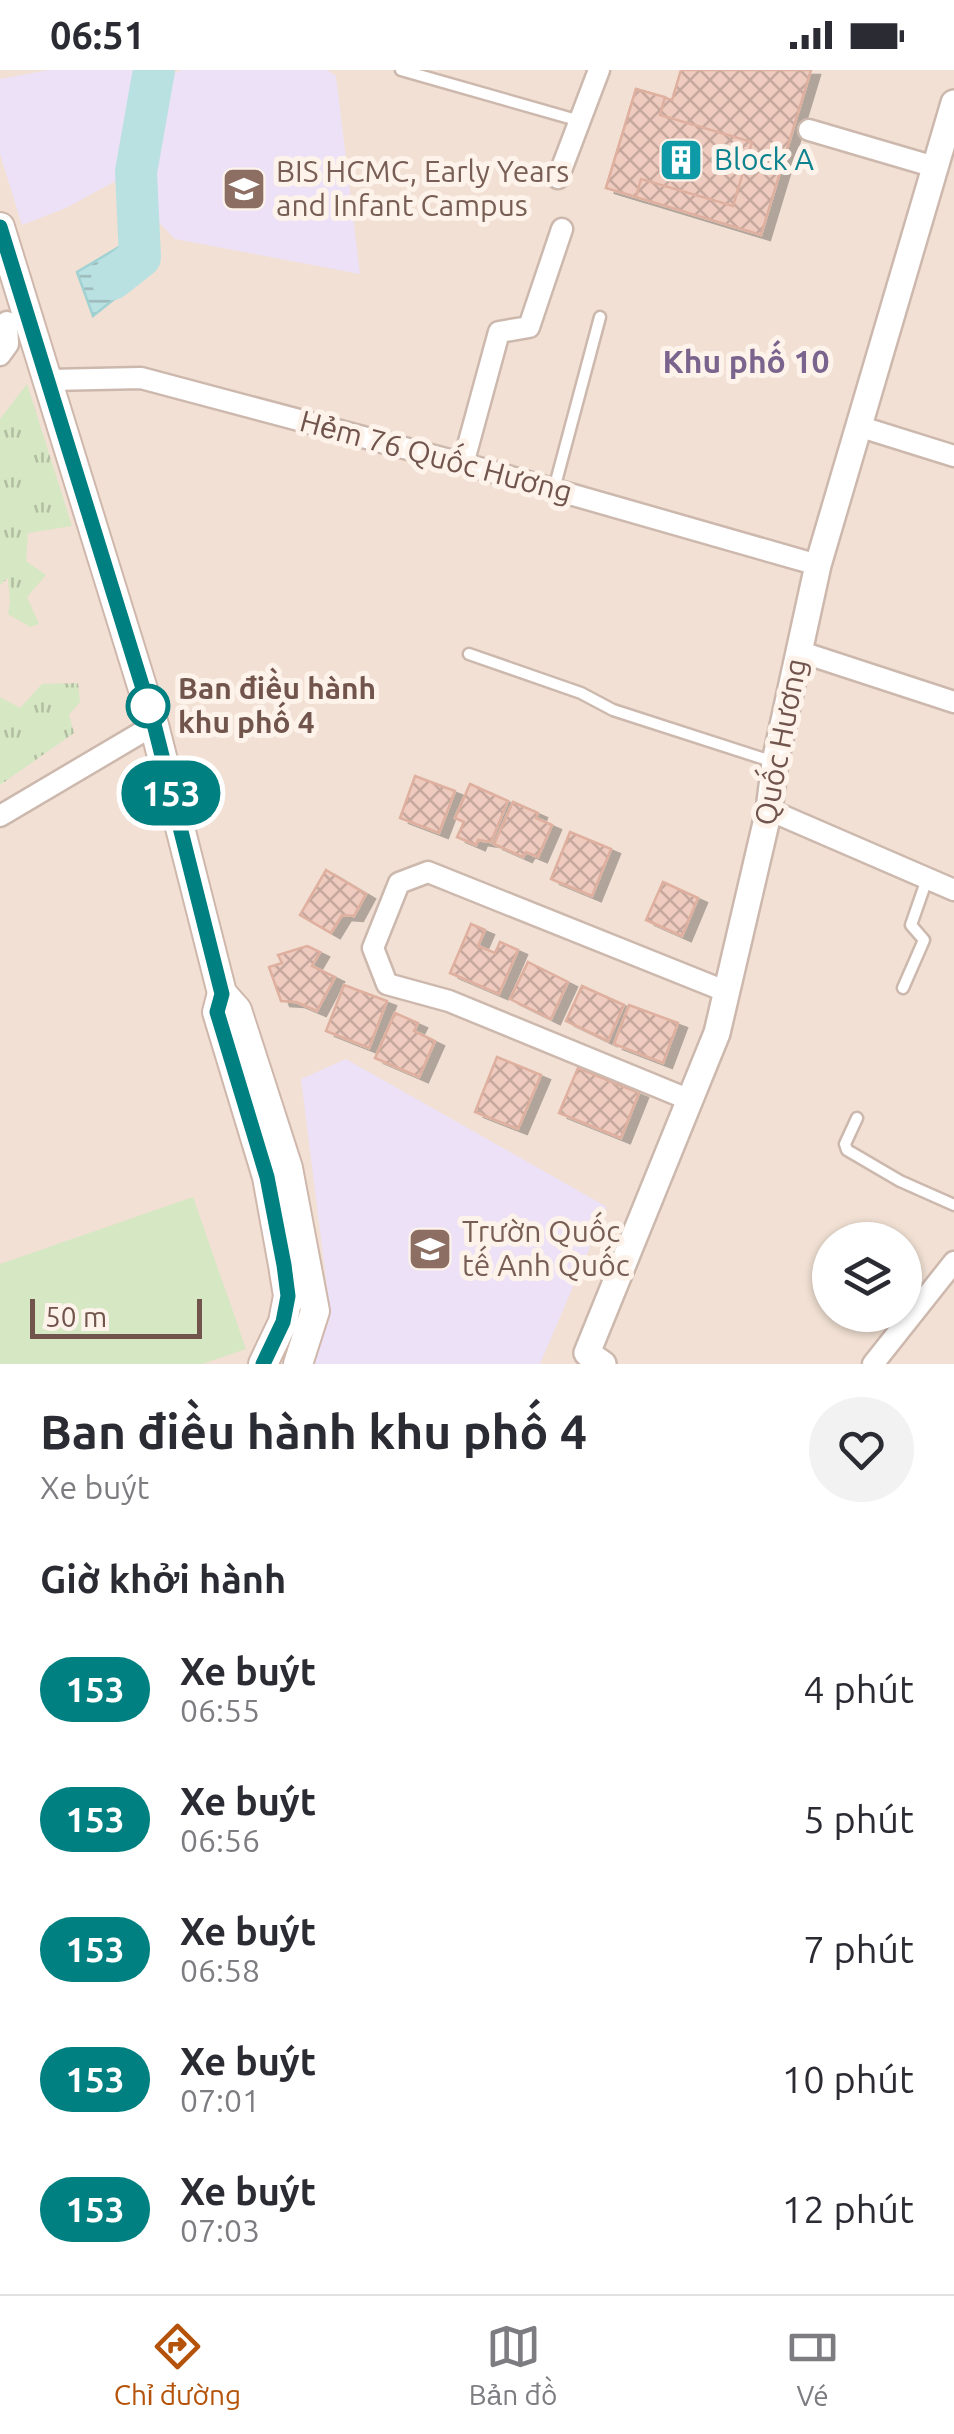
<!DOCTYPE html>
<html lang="vi">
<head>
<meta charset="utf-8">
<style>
  body { margin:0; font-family:Ubuntu,sans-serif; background:#f2f2f3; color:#2b2b33; height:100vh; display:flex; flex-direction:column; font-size:38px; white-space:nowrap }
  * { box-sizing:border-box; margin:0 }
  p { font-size:32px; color:#7c7c81 }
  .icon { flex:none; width:55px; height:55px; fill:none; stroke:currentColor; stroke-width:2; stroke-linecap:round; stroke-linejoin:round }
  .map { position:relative; height:1294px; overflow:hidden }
  .details { display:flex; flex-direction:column; background:#fff; flex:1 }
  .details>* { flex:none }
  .badge { padding:0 20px; border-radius:32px; font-size:35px; line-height:65px }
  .controls { position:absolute; left:812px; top:1152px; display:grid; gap:20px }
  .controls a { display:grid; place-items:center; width:110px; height:110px; border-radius:50%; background:#fff; box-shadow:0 2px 8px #0004; font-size:50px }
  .scale { position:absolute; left:30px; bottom:25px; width:172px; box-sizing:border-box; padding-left:10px; border:5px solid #71544c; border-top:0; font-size:28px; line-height:35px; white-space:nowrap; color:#71544c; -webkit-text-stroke:8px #fdf3ea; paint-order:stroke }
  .map>.badge { position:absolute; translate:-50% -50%; box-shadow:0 0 0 5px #fff }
  h2 { padding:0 40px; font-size:38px; line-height:90px }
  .round { display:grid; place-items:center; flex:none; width:105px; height:105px; border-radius:52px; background:#f2f2f3 }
  .head { display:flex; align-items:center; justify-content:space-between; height:170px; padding:0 40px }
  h1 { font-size:48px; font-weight:600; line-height:75px }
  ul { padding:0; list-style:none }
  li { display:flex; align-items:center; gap:30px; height:130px; padding:0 40px }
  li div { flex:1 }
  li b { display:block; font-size:38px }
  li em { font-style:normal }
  li .badge { min-width:110px; font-weight:700; text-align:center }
  .status { display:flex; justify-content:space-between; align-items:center; height:70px; padding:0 50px; background:#fff; direction:ltr }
  .status svg { height:28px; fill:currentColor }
  .dock { display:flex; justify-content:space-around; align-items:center; height:140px; border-top:2px solid #e1e1e2; background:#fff; font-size:28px; color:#7c7c81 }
  .dock a { display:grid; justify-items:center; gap:5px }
  .dock .selected { color:#b45309 }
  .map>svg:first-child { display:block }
</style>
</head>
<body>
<div class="status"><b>06:51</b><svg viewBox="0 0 49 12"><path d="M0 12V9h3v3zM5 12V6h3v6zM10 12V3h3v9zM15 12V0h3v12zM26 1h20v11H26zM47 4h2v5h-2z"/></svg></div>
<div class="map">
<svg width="954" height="1294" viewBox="0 0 954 1294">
  <defs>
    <pattern id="grass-tufts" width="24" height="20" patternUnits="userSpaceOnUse" patternTransform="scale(2.5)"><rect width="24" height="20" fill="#d6e7c4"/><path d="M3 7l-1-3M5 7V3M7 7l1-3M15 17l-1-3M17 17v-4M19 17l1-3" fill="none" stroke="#b2bea1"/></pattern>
    <pattern id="water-rules" width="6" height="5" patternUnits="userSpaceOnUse" patternTransform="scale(2.5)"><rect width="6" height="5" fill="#bae1e2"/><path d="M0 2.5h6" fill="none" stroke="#9cb9b9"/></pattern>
    <pattern id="building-cross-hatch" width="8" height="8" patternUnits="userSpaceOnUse" patternTransform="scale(2.5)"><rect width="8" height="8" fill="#eecbbe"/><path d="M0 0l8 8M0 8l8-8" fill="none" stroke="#c5a79d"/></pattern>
    <filter id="shadow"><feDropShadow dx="9" dy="5" stdDeviation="0" flood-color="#0004"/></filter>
  </defs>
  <rect width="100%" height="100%" fill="#faefe4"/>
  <path fill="#f1e0d3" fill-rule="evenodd" d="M0 0H954V1294H0ZM830 1170H905V1245H830Z"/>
  <g fill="#ece1f6">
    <path d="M49 0H167L172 4 182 0H327L336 6 360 204 175 169 143 136 134 101 66 138 22 155 0 84V9Z"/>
    <path d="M346 989 607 1137 540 1294H304L330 1241 301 1009Z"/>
  </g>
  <g fill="url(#grass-tufts)">
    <path d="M27 314 72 456 28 463 26 491 46 505 27 527 39 554 30 557 8 544 10 532 8 508 0 515V349Z"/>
    <path d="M78 613 80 632 69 645 74 663 0 715V627L20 638 42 614Z"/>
  </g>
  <path fill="#d6e7c4" d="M193 1127 246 1279 202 1294H0V1194Z"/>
  <path fill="url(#water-rules)" stroke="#a1d2d3" stroke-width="2.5" d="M151 158 158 194 93 246 77 202Z"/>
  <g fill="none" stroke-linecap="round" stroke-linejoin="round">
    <path stroke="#bae1e2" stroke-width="42" d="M112 209 140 187 136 102 154 0"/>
  </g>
  <g fill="url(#building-cross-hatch)" stroke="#dfb09f" stroke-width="2.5" filter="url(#shadow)">
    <path d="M681 0H811L761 165 606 118 636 19 672 30Z"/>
    <path d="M636 19 665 27 660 45 752 72 733 136 641 109 636 127 606 118Z"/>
    <path d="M415 706 455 721 439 763 400 748Z"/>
    <path d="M470 714 508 731 491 772 478 770 476 775 457 767 464 752 455 748Z"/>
    <path d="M513 732 538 743 536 748 552 755 538 787 526 782 523 787 494 774Z"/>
    <path d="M570 762 611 779 592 826 551 809Z"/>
    <path d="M326 800 366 824 354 846 342 845 331 863 300 845Z"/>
    <path d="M663 812 698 828 682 866 646 850Z"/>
    <path d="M471 854 485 860 478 876 495 883 500 872 518 880 499 924 450 903Z"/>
    <path d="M307 876 320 882 312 896 335 907 317 941 296 932 281 931 269 897 282 893 278 885Z"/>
    <path d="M528 892 568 912 551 949 510 929Z"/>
    <path d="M344 915 387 931 369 978 326 961Z"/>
    <path d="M582 916 624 935 608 971 566 951Z"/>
    <path d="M629 935 678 953 663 993 614 974Z"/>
    <path d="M395 943 418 953 414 961 435 971 419 1007 375 988Z"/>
    <path d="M497 987 541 1005 518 1059 475 1042Z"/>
    <path d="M578 998 639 1023 621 1068 559 1043Z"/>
  </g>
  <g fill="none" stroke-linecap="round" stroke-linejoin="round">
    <defs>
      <g id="service">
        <path d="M401 0 580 51"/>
        <path d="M554 419 600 247"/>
        <path d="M469 584 581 623 613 640 774 692"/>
        <path d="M903 918 924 870 911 855 927 809"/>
        <path d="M857 1048 845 1074 847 1080 900 1111 954 1135"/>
      </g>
      <g id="minor">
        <path d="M809 60 935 97"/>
        <path d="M558 108 599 0"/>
        <path d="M0 285 8 274 7 252"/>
        <path d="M50 310 141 308 472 396 818 495"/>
        <path d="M858 356 954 386"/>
        <path d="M463 394 499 262 529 257 562 159"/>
        <path d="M798 581 954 632"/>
        <path d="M769 740 954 820"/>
        <path d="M0 746 154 655"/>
        <path d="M690 1030 449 931 387 914 373 878 399 813 428 802 725 921"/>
        <path d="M873 1294 954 1192"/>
      </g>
      <path id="tertiary" d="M603 1294 587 1283 717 963 769 740 775 692 818 495 954 33"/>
      <g id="secondary">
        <path d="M0 157 154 655 222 923 237 940 288 1098 315 1241 298 1294"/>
        <path d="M222 923 217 942 267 1107 283 1195 288 1226 283 1252 263 1294"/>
      </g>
    </defs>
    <use href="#service" stroke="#cdb8ae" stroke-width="15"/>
    <use href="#minor" stroke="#cdb8ae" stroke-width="25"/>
    <use href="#tertiary" stroke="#cdb8ae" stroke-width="30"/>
    <use href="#secondary" stroke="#cfb7ac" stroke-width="32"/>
    <use href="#service" stroke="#fff" stroke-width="10"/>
    <use href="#minor" stroke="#fff" stroke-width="20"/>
    <use href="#tertiary" stroke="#fff" stroke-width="25"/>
    <use href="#secondary" stroke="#fff" stroke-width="28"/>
  </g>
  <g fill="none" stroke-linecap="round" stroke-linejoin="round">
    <defs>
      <path id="line" d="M0 157 154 654 222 924 217 942 267 1107 284 1195 288 1226 283 1252 263 1294"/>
    </defs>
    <use href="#line" stroke="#fff" stroke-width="22"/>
    <use href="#line" stroke="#008080" stroke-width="15"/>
  </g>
  <defs>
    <symbol id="building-square" viewBox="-11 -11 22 22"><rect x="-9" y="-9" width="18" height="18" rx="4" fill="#0f9aa8" stroke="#fdf3ea"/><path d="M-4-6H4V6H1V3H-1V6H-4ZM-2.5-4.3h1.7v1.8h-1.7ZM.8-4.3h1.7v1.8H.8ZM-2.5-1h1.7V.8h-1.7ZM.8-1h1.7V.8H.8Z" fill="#fff"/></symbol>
    <symbol id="school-square" viewBox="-11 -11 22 22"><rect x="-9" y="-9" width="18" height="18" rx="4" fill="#8d6e63" stroke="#fdf3ea"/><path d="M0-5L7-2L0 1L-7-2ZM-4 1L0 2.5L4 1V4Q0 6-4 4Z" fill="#fff"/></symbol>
  </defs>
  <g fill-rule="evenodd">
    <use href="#building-square" x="656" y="65" width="50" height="50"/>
    <use href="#school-square" x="219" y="94" width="50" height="50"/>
    <use href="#school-square" x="405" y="1154" width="50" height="50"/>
  </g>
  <circle fill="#fff" stroke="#008080" stroke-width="5" cx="148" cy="636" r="20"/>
  <g text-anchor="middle" stroke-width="10" stroke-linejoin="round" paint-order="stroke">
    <g font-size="30" fill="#0d838f" stroke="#fdf3ea" text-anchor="start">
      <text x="714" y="100">Block A</text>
    </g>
    <g font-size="30" fill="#785e54" stroke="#fdf3ea" text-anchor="start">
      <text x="276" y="112">BIS HCMC, Early Years<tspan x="276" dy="34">and Infant Campus</tspan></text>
      <text x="462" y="1172">Trườn Quốc<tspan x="462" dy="34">tế Anh Quốc</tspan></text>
    </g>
    <g font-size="30" fill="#71544c" stroke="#fdf3ea">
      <text transform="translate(436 387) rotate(15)" y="10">Hẻm 76 Quốc Hương</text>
      <text transform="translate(781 672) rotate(-79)" y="10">Quốc Hương</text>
    </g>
    <g font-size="30" font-weight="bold" fill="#71544c" stroke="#fdf3ea" text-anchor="start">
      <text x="178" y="629">Ban điều hành<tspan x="178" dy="34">khu phố 4</tspan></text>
    </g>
    <g font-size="32" font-weight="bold" fill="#7a648d" stroke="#fdf3ea">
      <text x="746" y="303">Khu phố 10</text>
    </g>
  </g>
</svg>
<div class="controls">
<a><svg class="icon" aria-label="layers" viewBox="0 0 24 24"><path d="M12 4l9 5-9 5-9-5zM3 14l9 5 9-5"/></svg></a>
</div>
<div class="scale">50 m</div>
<b class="badge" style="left:171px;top:723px;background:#008080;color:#fff">153</b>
</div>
<section class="details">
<div class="head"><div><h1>Ban điều hành khu phố 4</h1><p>Xe buýt</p></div><a class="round"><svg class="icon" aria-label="heart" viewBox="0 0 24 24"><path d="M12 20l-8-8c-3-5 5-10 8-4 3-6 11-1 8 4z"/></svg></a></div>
<h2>Giờ khởi hành</h2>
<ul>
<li><span class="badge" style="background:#008080;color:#fff">153</span><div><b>Xe buýt</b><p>06:55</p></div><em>4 phút</em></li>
<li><span class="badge" style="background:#008080;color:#fff">153</span><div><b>Xe buýt</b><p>06:56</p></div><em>5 phút</em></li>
<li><span class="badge" style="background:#008080;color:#fff">153</span><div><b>Xe buýt</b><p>06:58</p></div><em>7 phút</em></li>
<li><span class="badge" style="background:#008080;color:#fff">153</span><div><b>Xe buýt</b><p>07:01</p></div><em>10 phút</em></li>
<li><span class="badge" style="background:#008080;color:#fff">153</span><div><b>Xe buýt</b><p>07:03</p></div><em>12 phút</em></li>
</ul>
</section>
<nav class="dock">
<a class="selected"><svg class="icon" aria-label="directions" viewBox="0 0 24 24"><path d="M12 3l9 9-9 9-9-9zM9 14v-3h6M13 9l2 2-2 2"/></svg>Chỉ đường</a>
<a><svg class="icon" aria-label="map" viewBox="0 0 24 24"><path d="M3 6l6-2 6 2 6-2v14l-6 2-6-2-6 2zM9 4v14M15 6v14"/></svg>Bản đồ</a>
<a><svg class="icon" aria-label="tickets" viewBox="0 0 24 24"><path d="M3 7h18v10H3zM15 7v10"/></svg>Vé</a>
</nav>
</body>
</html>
